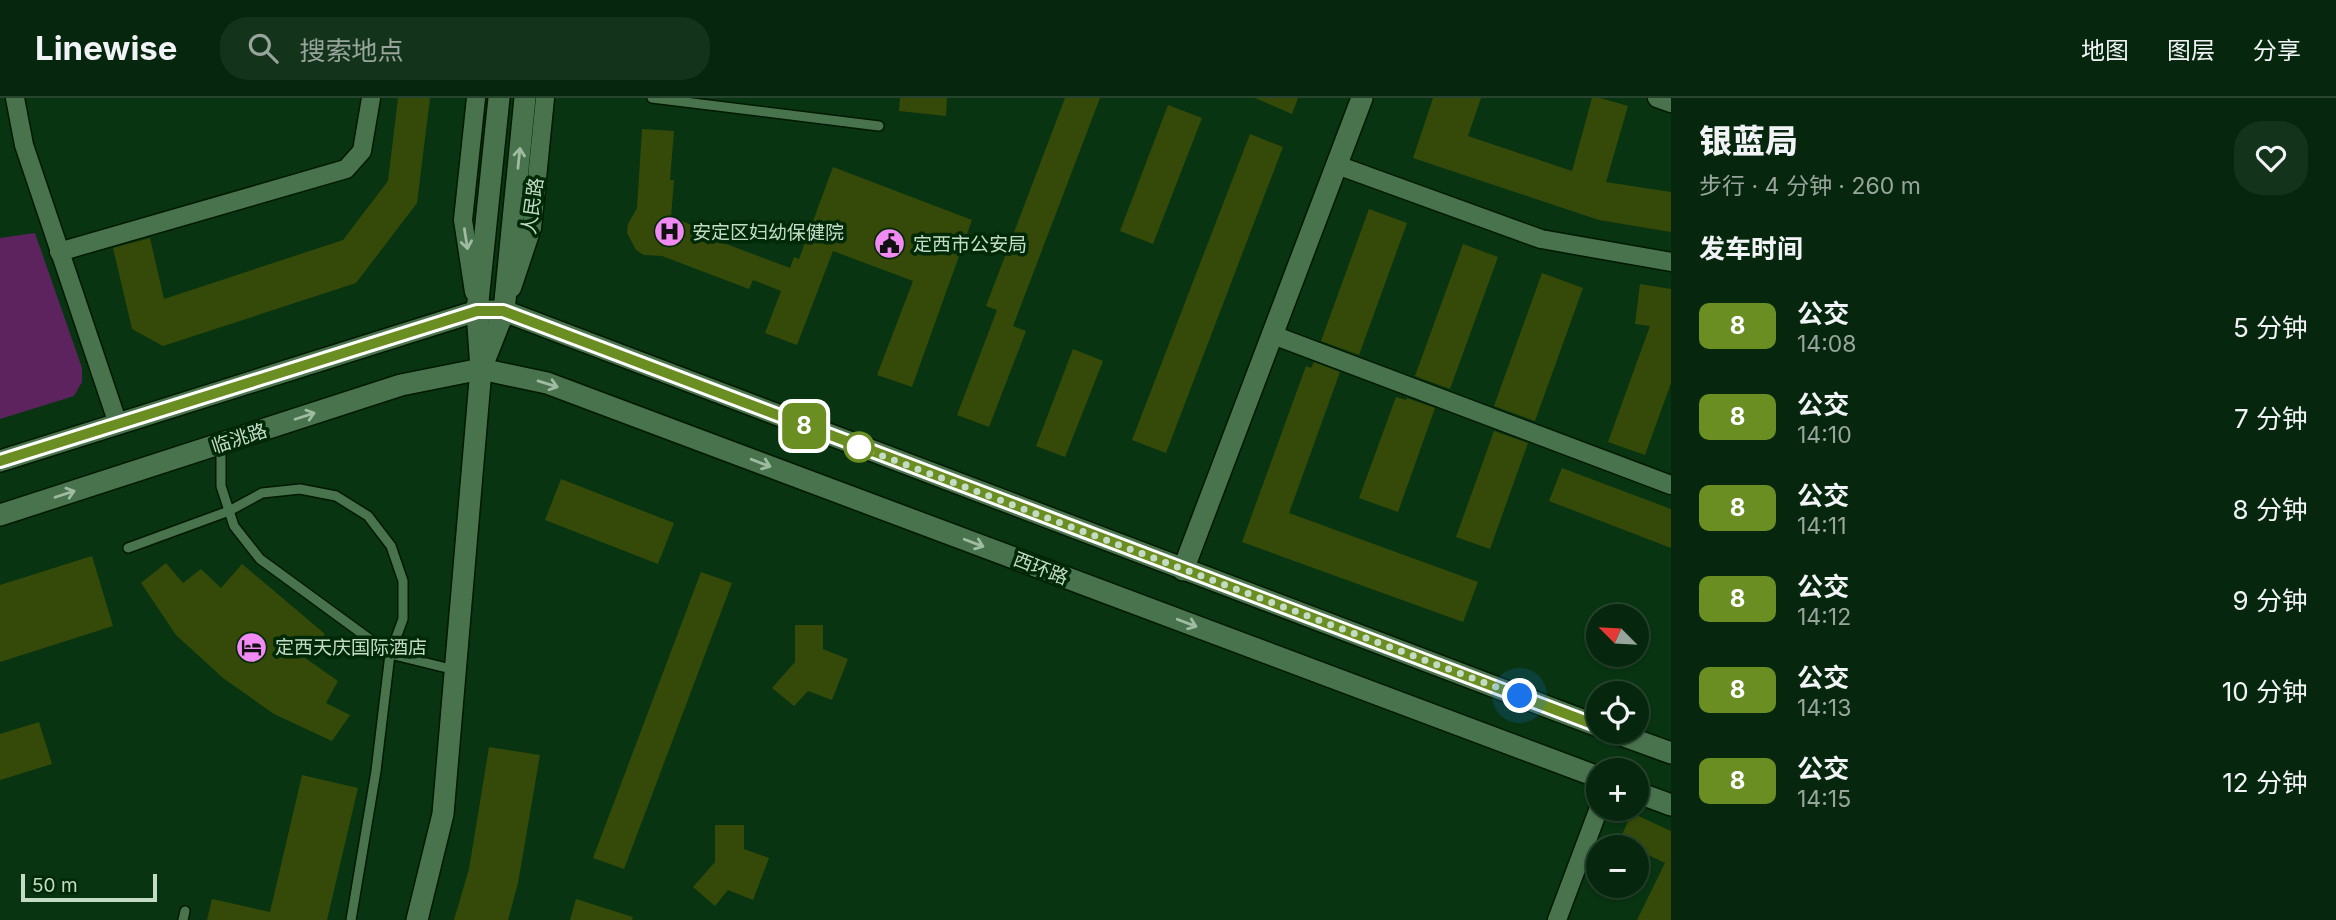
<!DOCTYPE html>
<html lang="zh">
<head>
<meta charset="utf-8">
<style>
  body { margin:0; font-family:Inter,"Noto Sans SC",sans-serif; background:#14331b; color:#f1f3f6; height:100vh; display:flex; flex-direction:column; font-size:26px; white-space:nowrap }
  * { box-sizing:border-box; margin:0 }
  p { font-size:23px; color:#98a59d }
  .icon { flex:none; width:38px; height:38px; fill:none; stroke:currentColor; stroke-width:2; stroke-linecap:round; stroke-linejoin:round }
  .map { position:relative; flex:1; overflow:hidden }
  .sheet { display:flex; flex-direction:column; background:#06270d; width:665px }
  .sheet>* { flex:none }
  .badge { padding:0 14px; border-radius:10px; font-size:24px; line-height:46px }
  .needle { width:46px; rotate:294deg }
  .controls { position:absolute; left:1586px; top:506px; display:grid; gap:14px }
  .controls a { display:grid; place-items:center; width:63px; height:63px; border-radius:50%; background:#06270d; box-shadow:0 2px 5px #0004,0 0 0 2px #27442e; font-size:35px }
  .scale { position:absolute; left:21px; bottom:18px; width:136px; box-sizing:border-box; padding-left:7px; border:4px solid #c4dbc6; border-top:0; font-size:19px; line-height:24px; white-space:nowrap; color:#c4dbc6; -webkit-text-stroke:5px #002a07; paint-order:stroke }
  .you { position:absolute; width:35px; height:35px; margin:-18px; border:5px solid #fff; border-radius:50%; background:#1a73e8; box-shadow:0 0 0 10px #1a73e833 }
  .map>.badge { position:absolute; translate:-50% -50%; box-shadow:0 0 0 4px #fff }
  h2 { padding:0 28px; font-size:26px; line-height:63px }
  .round { display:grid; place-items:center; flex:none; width:74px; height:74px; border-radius:28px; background:#14331b }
  .head { display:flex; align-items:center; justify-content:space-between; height:119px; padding:0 28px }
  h1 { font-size:33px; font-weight:800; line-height:52px }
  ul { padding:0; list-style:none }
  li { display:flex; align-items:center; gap:21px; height:91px; padding:0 28px }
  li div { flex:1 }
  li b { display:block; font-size:26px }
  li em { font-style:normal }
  li .badge { min-width:77px; font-weight:700; text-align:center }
  header { display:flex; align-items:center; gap:42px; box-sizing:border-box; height:98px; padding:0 35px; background:#06270d; border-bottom:2px solid #27442e }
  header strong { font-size:33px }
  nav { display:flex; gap:38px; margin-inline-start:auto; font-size:24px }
  .search { width:490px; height:63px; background:#14331b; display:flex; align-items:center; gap:18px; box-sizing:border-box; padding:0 24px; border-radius:28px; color:#98a59d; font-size:26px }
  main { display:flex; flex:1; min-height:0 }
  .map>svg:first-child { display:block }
</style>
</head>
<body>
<header>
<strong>Linewise</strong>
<div class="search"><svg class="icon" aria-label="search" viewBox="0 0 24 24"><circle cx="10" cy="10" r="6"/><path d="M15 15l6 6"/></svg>搜索地点</div>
<nav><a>地图</a><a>图层</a><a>分享</a></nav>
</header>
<main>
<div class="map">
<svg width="1671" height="822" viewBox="0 0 1671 822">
  <rect width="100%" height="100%" fill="#083411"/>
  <path fill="#5d235f" d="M35 135 82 270V284L74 298 0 321V140Z"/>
  <g fill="#354a08">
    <path d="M398 0H430L417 105 356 185 163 248 132 231 113 150 150 140 164 201 343 142 388 83Z"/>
    <path d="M900 0H947L946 18 899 13Z"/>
    <path d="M1065 0H1100L1013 228 1026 233 989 329 957 317 997 212 986 208Z"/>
    <path d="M1255 0H1298L1292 16Z"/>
    <path d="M1433 0H1481L1468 38 1572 73 1592 0H1600L1628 8 1606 84 1671 94V134L1599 122 1413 60Z"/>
    <path d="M1168 7 1202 20 1153 146 1120 133Z"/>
    <path d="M642 31 674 33 670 82H674L671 119 715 136 713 141 790 170 794 159 799 161 833 69 972 122 912 289 877 277 913 183 833 153 797 247 765 235 781 193 753 182 749 191 662 158 644 157 636 152 627 135 628 126 637 110Z"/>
    <path d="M1250 36 1283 49 1166 355 1132 342Z"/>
    <path d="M1369 111 1407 125 1359 257 1321 243Z"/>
    <path d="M1463 146 1498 159 1450 291 1415 278Z"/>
    <path d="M1542 175 1583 190 1535 323 1494 308Z"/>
    <path d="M1640 186 1671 191V285L1645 357 1608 344 1650 228 1635 226Z"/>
    <path d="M1073 251 1103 263 1065 359 1036 348Z"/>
    <path d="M1314 264 1340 274 1289 415 1478 484 1463 524 1242 444 1306 268 1311 270Z"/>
    <path d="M1396 299 1406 302 1407 300 1435 310 1398 414 1359 400Z"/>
    <path d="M1494 333 1528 345 1490 451 1456 439Z"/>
    <path d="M1562 370 1671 411V450L1549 403Z"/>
    <path d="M561 381 674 425 658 466 545 422Z"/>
    <path d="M92 458 113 528 0 564V487Z"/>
    <path d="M166 465 183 485 201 471 221 490 242 466 325 536 305 560 338 583 326 605 350 617 332 643 274 616 223 580 176 537 141 485Z"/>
    <path d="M701 474 732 485 624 771 593 760Z"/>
    <path d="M795 527H823V551L848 561 832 602 808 593 794 608 772 590 795 564Z"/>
    <path d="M39 624 52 666 0 682V636Z"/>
    <path d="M489 649 540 657 518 785 508 822H454L469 771Z"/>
    <path d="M302 677 358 690 327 822H207L212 801 270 814Z"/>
    <path d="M1632 715 1671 733V822H1637L1665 765 1636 751V749L1619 743Z"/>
    <path d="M715 727H744V751L769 760 753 802 728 792 715 808 693 789 715 764Z"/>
    <path d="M576 801 633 819 632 822H570Z"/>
  </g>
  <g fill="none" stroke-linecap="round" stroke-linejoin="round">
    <defs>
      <g id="lane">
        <path d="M652 0 879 28"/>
        <path d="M221 346V388L234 428 260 461 390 556 455 572"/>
        <path d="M128 450 229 413 262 395 300 391 336 398 368 418 391 448 403 483V521L390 556 376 673 351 822"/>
        <path d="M183 822 185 813"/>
      </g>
      <g id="street">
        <path d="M15 0 24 47 118 326"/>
        <path d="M1657 0 1671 5"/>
        <path d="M1337 67 1541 141 1671 164"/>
        <path d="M59 154 346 71 362 53 371 0"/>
        <path d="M512 190 532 130 545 0"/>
        <path d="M474 194 463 122 476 0"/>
        <path d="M1273 237 1671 387"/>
        <path d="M1557 822 1599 710"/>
      </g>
      <g id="secondary">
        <path d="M483 266 504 213 525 0"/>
        <path d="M0 363 477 213H504L1598 628"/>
        <path d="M0 417 401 287 481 271 547 285 1598 679"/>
        <path d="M1183 472 1362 0"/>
        <path d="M1613 634 1671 655"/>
        <path d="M1636 694 1671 707"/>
        <path d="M417 822 443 716 481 271 477 213 499 0"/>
      </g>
    </defs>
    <use href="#lane" stroke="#001902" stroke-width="12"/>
    <use href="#street" stroke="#001902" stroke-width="21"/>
    <use href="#secondary" stroke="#001902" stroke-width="24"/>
    <use href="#lane" stroke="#49734d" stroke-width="9"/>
    <use href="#street" stroke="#49734d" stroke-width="18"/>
    <use href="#secondary" stroke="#49734d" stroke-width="21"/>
  </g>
  <defs><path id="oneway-shaft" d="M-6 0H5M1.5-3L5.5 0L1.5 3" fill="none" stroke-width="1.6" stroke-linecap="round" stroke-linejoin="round" transform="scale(1.75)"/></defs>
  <g stroke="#9fbca2">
    <use href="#oneway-shaft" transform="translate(519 60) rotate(-84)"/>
    <use href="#oneway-shaft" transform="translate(466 141) rotate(81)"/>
    <use href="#oneway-shaft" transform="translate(548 286) rotate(17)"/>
    <use href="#oneway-shaft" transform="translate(305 318) rotate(-18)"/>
    <use href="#oneway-shaft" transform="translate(761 365) rotate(21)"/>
    <use href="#oneway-shaft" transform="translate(65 396) rotate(-18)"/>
    <use href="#oneway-shaft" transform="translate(974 445) rotate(21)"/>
    <use href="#oneway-shaft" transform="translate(1187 525) rotate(21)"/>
  </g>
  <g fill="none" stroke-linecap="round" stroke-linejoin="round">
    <defs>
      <path id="line" d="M0 363 477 213H503L1598 628"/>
    </defs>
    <use href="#line" stroke="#fff" stroke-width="16"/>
    <use href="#line" stroke="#6b8e23" stroke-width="10"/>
    <path stroke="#c4dbc6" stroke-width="7" stroke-dasharray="0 12.6" d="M859 349 1520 598"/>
  </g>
  <defs>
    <symbol id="hospital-disc" viewBox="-11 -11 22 22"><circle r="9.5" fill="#f28af3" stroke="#002a07"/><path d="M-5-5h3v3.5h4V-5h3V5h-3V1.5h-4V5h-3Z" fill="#111"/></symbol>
    <symbol id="civic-disc" viewBox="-11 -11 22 22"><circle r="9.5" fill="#f28af3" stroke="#002a07"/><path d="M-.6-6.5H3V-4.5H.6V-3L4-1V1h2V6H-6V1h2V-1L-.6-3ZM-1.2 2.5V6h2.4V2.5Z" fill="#111"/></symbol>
    <symbol id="hotel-disc" viewBox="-11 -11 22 22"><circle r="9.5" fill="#f28af3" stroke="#002a07"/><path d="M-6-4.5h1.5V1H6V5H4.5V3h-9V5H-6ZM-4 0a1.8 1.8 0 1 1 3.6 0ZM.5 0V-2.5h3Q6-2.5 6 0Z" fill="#111"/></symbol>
  </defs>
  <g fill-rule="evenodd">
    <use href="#hospital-disc" x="652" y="116" width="35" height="35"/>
    <use href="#civic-disc" x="872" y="128" width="35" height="35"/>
    <use href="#hotel-disc" x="234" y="532" width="35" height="35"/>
  </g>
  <circle fill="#fff" stroke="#6b8e23" stroke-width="3.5" cx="859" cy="349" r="14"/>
  <g text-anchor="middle" stroke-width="7" stroke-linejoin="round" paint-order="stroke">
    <g font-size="19" fill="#c4dbc6" stroke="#002a07">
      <text transform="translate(532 108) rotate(-82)" y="7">人民路</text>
      <text transform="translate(239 340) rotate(-18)" y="7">临洮路</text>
      <text transform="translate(1041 470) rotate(21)" y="7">西环路</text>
    </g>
    <g font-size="19" fill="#c4dbc6" stroke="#002a07" text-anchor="start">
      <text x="692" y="141">安定区妇幼保健院</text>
      <text x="913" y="153">定西市公安局</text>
      <text x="275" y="556">定西天庆国际酒店</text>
    </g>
  </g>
</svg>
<div class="controls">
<a><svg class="needle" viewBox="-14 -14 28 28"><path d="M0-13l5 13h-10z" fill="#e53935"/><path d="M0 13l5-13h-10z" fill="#98a59d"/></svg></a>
<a><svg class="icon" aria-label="locate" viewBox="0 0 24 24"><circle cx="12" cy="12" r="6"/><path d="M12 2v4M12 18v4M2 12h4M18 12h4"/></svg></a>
<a>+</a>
<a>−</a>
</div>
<div class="scale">50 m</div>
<div class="you" style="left:1520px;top:598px"></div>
<b class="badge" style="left:804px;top:328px;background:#6b8e23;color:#fff">8</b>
</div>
<section class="sheet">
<div class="head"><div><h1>银蓝局</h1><p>步行 · 4 分钟 · 260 m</p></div><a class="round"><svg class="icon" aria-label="heart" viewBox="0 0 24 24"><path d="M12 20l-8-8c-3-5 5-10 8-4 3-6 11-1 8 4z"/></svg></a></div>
<h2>发车时间</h2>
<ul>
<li><span class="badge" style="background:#6b8e23;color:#fff">8</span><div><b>公交</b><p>14:08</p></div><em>5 分钟</em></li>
<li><span class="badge" style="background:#6b8e23;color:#fff">8</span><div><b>公交</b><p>14:10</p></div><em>7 分钟</em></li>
<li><span class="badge" style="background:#6b8e23;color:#fff">8</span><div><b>公交</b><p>14:11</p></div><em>8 分钟</em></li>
<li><span class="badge" style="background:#6b8e23;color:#fff">8</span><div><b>公交</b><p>14:12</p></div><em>9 分钟</em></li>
<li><span class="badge" style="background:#6b8e23;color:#fff">8</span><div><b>公交</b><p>14:13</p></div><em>10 分钟</em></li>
<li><span class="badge" style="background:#6b8e23;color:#fff">8</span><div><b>公交</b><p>14:15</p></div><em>12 分钟</em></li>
</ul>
</section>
</main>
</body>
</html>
